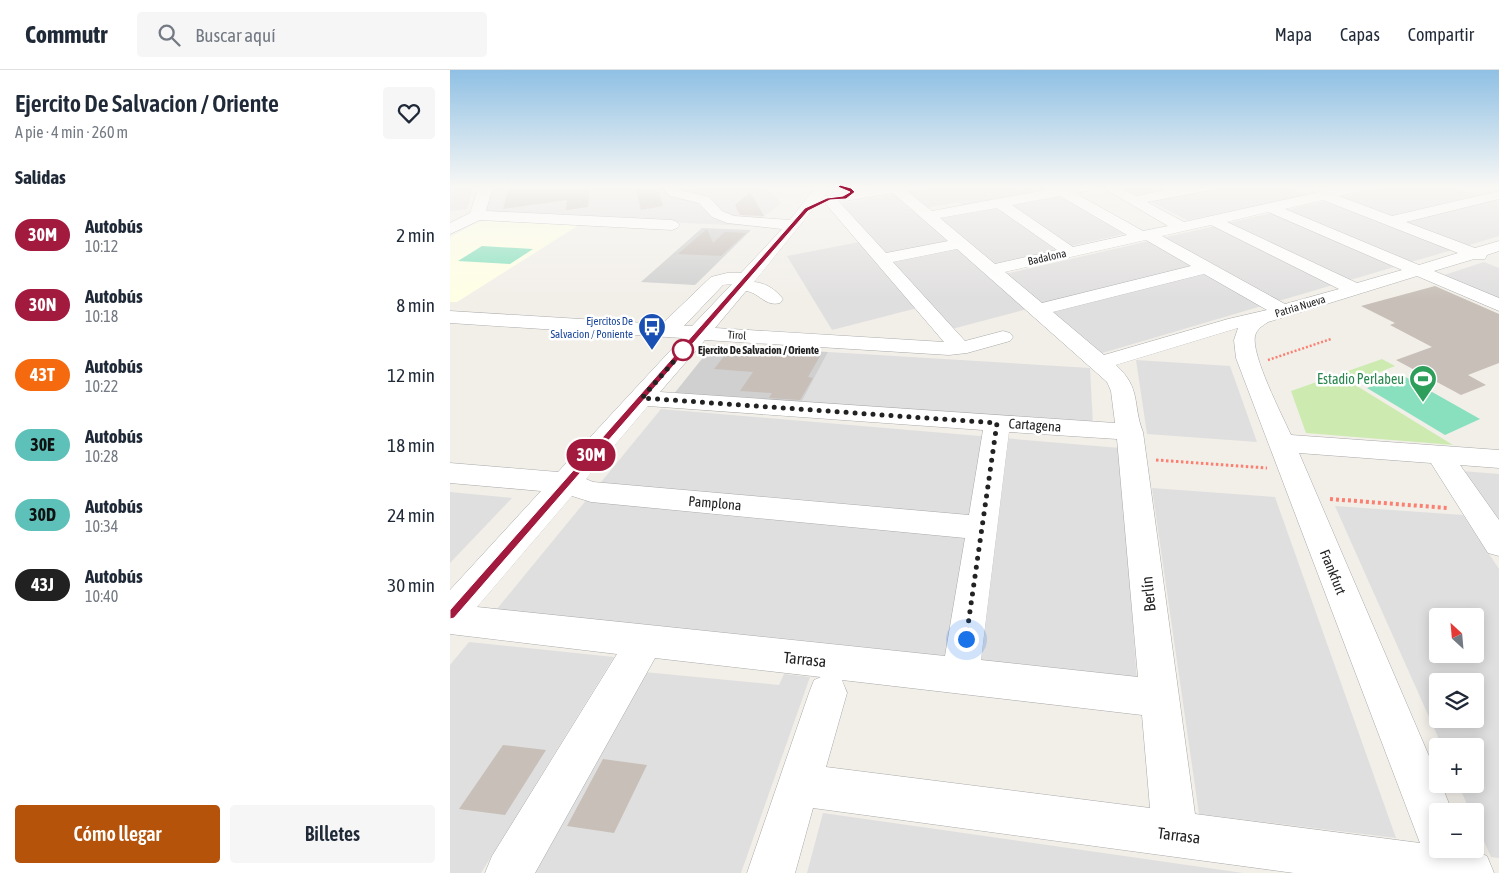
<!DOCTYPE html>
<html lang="es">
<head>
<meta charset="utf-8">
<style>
  body { margin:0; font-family:"Asap Condensed",sans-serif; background:#f6f6f7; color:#1f2937; height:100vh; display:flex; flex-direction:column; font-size:19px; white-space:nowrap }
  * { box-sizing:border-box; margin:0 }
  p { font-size:16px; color:#747a83 }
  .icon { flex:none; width:28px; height:28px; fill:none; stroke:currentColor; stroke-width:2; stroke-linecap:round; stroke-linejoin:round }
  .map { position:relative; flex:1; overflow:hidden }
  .sheet { display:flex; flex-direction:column; background:#fff; width:450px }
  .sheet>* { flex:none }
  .badge { padding:0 10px; border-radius:16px; font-size:18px; line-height:32px }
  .needle { width:32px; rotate:334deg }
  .tools { position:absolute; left:979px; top:538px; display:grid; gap:10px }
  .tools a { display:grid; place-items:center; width:55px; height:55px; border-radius:5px; background:#fff; box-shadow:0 2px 12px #0003; font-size:25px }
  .you { position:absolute; width:25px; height:25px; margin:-12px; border:4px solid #fff; border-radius:50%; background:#1a73e8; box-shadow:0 0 0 8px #1a73e833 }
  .map>.badge { position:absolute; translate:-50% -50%; box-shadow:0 0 0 2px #fff }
  h2 { padding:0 15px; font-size:19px; line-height:45px }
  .round { display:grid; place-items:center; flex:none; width:52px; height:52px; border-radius:5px; background:#f6f6f7 }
  .headline { display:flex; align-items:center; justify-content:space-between; height:85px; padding:0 15px }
  h1 { font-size:24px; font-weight:600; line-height:38px }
  .primary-button { display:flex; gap:10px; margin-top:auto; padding:10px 15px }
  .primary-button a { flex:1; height:58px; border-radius:5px; background:#b45309; color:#fff; font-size:20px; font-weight:600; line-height:58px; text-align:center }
  .primary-button a+a { background:#f6f6f7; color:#1f2937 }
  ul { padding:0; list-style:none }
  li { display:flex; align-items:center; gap:15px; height:70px; padding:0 15px }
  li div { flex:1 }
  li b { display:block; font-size:19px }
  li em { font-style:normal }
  li .badge { min-width:55px; font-weight:700; text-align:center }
  header { display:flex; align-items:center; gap:30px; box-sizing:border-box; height:70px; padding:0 25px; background:#fff; border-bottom:1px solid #e0e1e3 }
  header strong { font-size:24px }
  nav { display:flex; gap:28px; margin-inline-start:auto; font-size:18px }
  .search { width:350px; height:45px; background:#f6f6f7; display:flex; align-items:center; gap:12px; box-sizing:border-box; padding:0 18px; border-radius:5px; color:#747a83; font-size:19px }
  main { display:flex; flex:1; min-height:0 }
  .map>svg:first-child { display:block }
</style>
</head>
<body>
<header>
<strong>Commutr</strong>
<div class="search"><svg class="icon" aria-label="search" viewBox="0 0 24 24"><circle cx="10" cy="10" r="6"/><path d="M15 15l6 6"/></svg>Buscar aquí</div>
<nav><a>Mapa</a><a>Capas</a><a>Compartir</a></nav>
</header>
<main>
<section class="sheet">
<div class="headline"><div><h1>Ejercito De Salvacion / Oriente</h1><p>A pie · 4 min · 260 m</p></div><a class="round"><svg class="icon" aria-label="heart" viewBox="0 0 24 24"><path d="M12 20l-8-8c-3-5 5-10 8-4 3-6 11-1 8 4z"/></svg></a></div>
<h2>Salidas</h2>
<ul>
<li><span class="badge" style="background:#a31a3f;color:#fff">30M</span><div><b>Autobús</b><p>10:12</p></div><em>2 min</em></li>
<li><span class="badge" style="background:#a31a3f;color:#fff">30N</span><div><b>Autobús</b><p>10:18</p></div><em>8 min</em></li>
<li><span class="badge" style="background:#f56a0f;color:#fff">43T</span><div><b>Autobús</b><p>10:22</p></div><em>12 min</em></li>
<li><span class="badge" style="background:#5dc1b9;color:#111">30E</span><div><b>Autobús</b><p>10:28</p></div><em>18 min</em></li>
<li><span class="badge" style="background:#5dc1b9;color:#111">30D</span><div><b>Autobús</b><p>10:34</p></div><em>24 min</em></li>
<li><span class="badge" style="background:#212121;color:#fff">43J</span><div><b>Autobús</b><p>10:40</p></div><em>30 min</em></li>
</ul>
<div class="primary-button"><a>Cómo llegar</a><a>Billetes</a></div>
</section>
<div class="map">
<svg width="1049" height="803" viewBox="0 0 1049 803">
  <rect width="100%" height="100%" fill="#f2efe9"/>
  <g fill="#e0dfdf" fill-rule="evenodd">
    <path d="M24 116 17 139 0 141V117Z"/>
    <path d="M42 116H318L331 133 302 156 37 144 38 141 35 138Z"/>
    <path d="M493 116H631L515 137 508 132 475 138 457 122Z"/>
    <path d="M669 116H837L858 125 737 150Z"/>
    <path d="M940 116H1000L1028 125 940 147 889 128Z"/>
    <path d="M447 124 577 239 502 259 479 235 382 260 337 186 420 170 388 134Z"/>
    <path d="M609 126 674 164 621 176 559 135Z"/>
    <path d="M1043 130 1049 132V166L1016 176 955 153Z"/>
    <path d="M875 131 1002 180 649 284 555 204Z"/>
    <path d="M545 137 606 180 543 194 488 148Z"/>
    <path d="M1034 192 1049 198V230L991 206Z"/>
    <path d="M378 282 640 298 643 355 351 333Z"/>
    <path d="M686 290 780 296 807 372 697 364Z"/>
    <path d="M211 339 670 378 687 612 42 545Z"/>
    <path d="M1012 401 1049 404V452Z"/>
    <path d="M702 418 825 427 946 768 749 744Z"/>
    <path d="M0 422 62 428 0 493Z"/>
    <path d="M885 436 1013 445 1049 499V788L1041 787 1025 751V741H1020L1008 714H1025V676H992ZM988 546H1025V584H988ZM988 611H1025V649H988Z"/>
    <path d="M19 572 164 587 31 803H0V595Z"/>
    <path d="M194 602 329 615 334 604 360 607 291 803H81Z"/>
    <path d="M373 743 793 803H357Z"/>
  </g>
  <path fill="#ffffe5" d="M38 151 129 155 7 232H0V167L28 152Z"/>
  <g fill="#d0d0d0">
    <path d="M252 158 301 160 245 215 191 212Z"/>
    <path d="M263 275 378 282 351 333 223 325Z"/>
  </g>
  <path fill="#cdebb0" d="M932 289 945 296 902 313 1003 375 856 363 841 321Z"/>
  <g fill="#88e0be">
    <path d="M32 176 83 179 60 194 8 191Z"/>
    <path d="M952 305 1030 349 995 365 917 318Z"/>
  </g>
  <g fill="#c7bfb8">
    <path d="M59 116H140L138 137 116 140 117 130 53 139Z"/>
    <path d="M207 117 213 136 191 140 186 119Z"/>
    <path d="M300 122 314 146H313L290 145 285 135Z"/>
    <path d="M257 159 263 173 275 162 296 163 271 186 228 184Z"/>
    <path d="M985 216 1049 244V293L1018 305 1036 315 1011 325 946 290 982 277 940 255 945 253 911 236Z"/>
    <path d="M279 280 351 284 370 286 358 307 363 308 350 330 319 328 322 323 290 321 303 302 264 299Z"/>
    <path d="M53 675 96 680 55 745 9 739Z"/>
    <path d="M153 689 197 695 164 763 117 756Z"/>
  </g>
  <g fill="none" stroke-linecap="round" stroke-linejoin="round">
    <defs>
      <g id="minor">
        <path d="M29 116H43L36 141 222 150 227 152 230 155 227 158 222 160 30 150 0 164V153L20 143Z"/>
        <path d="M211 116H226L230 120 259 127 272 141 284 146 340 150C344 144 364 121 365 116H379L374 126H384L436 183 498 171 443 123 395 131 388 127 390 124 434 116H467L466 119 457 121 482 141 617 116H648L647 119 625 123 693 161 718 156 650 116H667L686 126 737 116H767L761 120 697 132 734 152 896 116H922L921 119 889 126 942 146 1049 121V129L956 152 1025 178 1049 171V181L1037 185 1035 189H1024L984 201 1049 228V241L967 206 818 252C812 256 807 259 805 266 801 285 832 345 841 365L1049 380V398L1010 395 1049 450V486L1038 483 981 393 849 383 988 707V714H991L1002 741H988V779H1020L1037 786 1044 803H844L363 738 345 803H297L359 623 364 610 371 607 205 588 85 803H35L42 786 167 584 0 564V520L91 421 0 413V393L108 402 232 268 0 253V241L212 254 261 207 277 203H291L332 159 277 153 262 147 249 133 220 126ZM610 126 677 165 623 177 562 135ZM373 127 372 129 374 132 494 272 265 258 296 221C310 223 315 237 330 233L333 229C325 219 316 213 304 212ZM873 130 1008 183 969 195 835 139ZM547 138 607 180 545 194 490 148ZM818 142 952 200 907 213 777 152ZM761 155 889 219 835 234 712 166ZM696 170 741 196 592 233 555 202ZM507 179 657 312 661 321 665 353 210 322 255 270 499 285 517 283 560 271 563 267 560 263 553 261 515 271 443 192ZM754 204 817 240 778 249 654 285 603 242ZM282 214 242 256H234L273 215ZM788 258 784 270 786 288 970 773 745 744 693 362C682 334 692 319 666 295ZM198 336 533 360 519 445 143 412 136 409ZM559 362 667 369 688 607 531 590ZM122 426 141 432 515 468 495 586 27 537ZM392 610 692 645 700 738 376 697 397 623Z"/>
      </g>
    </defs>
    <use href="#minor" stroke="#a9a9a9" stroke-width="1"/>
    <path stroke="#fa8072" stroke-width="2.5" stroke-dasharray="2 2" stroke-linecap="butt" d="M818 290 881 269"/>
    <path stroke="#fa8072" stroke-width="3" stroke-dasharray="2.5 2.5" stroke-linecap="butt" d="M706 390 817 398"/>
    <path stroke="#fa8072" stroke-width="4" stroke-dasharray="3 3" stroke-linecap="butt" d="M880 429 998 438"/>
    <use href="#minor" fill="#fff" fill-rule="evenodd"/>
  </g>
  <linearGradient id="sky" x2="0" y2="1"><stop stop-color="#8fc0e4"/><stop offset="0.51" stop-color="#f9f8f5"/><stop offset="1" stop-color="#f9f8f5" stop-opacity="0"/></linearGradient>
  <rect width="1049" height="229" fill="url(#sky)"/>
  <path fill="#a31a3f" stroke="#fff" d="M390 115 401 118 405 122 396 129 380 130 358 141 4 548 0 549V540L355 138 377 128 393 126 400 122 388 117Z"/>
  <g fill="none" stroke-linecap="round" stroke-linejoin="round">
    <path stroke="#222" stroke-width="5" stroke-dasharray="0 9" d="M233 280 237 276 192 328 547 353 516 569"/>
  </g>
  <defs>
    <symbol id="bus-pin" viewBox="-11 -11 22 30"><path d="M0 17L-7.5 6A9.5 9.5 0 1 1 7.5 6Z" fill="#1a4fb4" stroke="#fff"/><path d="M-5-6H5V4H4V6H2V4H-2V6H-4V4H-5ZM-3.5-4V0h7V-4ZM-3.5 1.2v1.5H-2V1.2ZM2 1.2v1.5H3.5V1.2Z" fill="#fff"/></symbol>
    <symbol id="stadium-pin" viewBox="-11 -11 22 30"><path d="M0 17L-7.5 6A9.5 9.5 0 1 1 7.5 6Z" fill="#2e9e5b" stroke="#fff"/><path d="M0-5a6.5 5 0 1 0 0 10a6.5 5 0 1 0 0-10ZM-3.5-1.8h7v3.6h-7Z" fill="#fff"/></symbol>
  </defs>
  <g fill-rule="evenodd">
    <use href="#bus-pin" x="186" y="241" width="32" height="43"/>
    <use href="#stadium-pin" x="957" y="293" width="32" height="43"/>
  </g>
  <circle fill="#fff" stroke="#a31a3f" stroke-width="2.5" cx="233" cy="280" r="10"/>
  <g text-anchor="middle" stroke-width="5" stroke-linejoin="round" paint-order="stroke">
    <g font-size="11" fill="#222" stroke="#fff">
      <text transform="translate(597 187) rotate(-13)" y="4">Badalona</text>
      <text transform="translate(850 236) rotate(-17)" y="4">Patria Nueva</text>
      <text transform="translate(287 265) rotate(4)" y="4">Tirol</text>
    </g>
    <g font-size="11" fill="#164399" stroke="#fff" text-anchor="end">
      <text x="183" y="255">Ejercitos De<tspan x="183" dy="13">Salvacion / Poniente</tspan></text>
    </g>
    <g font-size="11" font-weight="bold" fill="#222" stroke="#fff" text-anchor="start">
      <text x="248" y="284">Ejercito De Salvacion / Oriente</text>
    </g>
    <g font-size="14" fill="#27864d" stroke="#fff" text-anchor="end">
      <text x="954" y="314">Estadio Perlabeu</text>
    </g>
    <g font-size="14" fill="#222" stroke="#fff">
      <text transform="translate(585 355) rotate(4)" y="5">Cartagena</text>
      <text transform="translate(265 433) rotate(5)" y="5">Pamplona</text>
      <text transform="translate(883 502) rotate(68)" y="5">Frankfurt</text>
    </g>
    <g font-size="16" fill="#222" stroke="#fff">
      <text transform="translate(698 524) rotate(-96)" y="6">Berlín</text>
      <text transform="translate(355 589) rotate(6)" y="6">Tarrasa</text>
      <text transform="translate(729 765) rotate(7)" y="6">Tarrasa</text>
    </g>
  </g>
</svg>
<div class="tools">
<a><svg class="needle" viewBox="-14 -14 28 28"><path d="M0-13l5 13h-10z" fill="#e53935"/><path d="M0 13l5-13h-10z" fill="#747a83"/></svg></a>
<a><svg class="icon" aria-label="layers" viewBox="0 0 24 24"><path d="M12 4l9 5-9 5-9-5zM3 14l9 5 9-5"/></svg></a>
<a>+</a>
<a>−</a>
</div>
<div class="you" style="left:516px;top:569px"></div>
<b class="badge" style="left:141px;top:385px;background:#a31a3f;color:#fff">30M</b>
</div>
</main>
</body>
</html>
